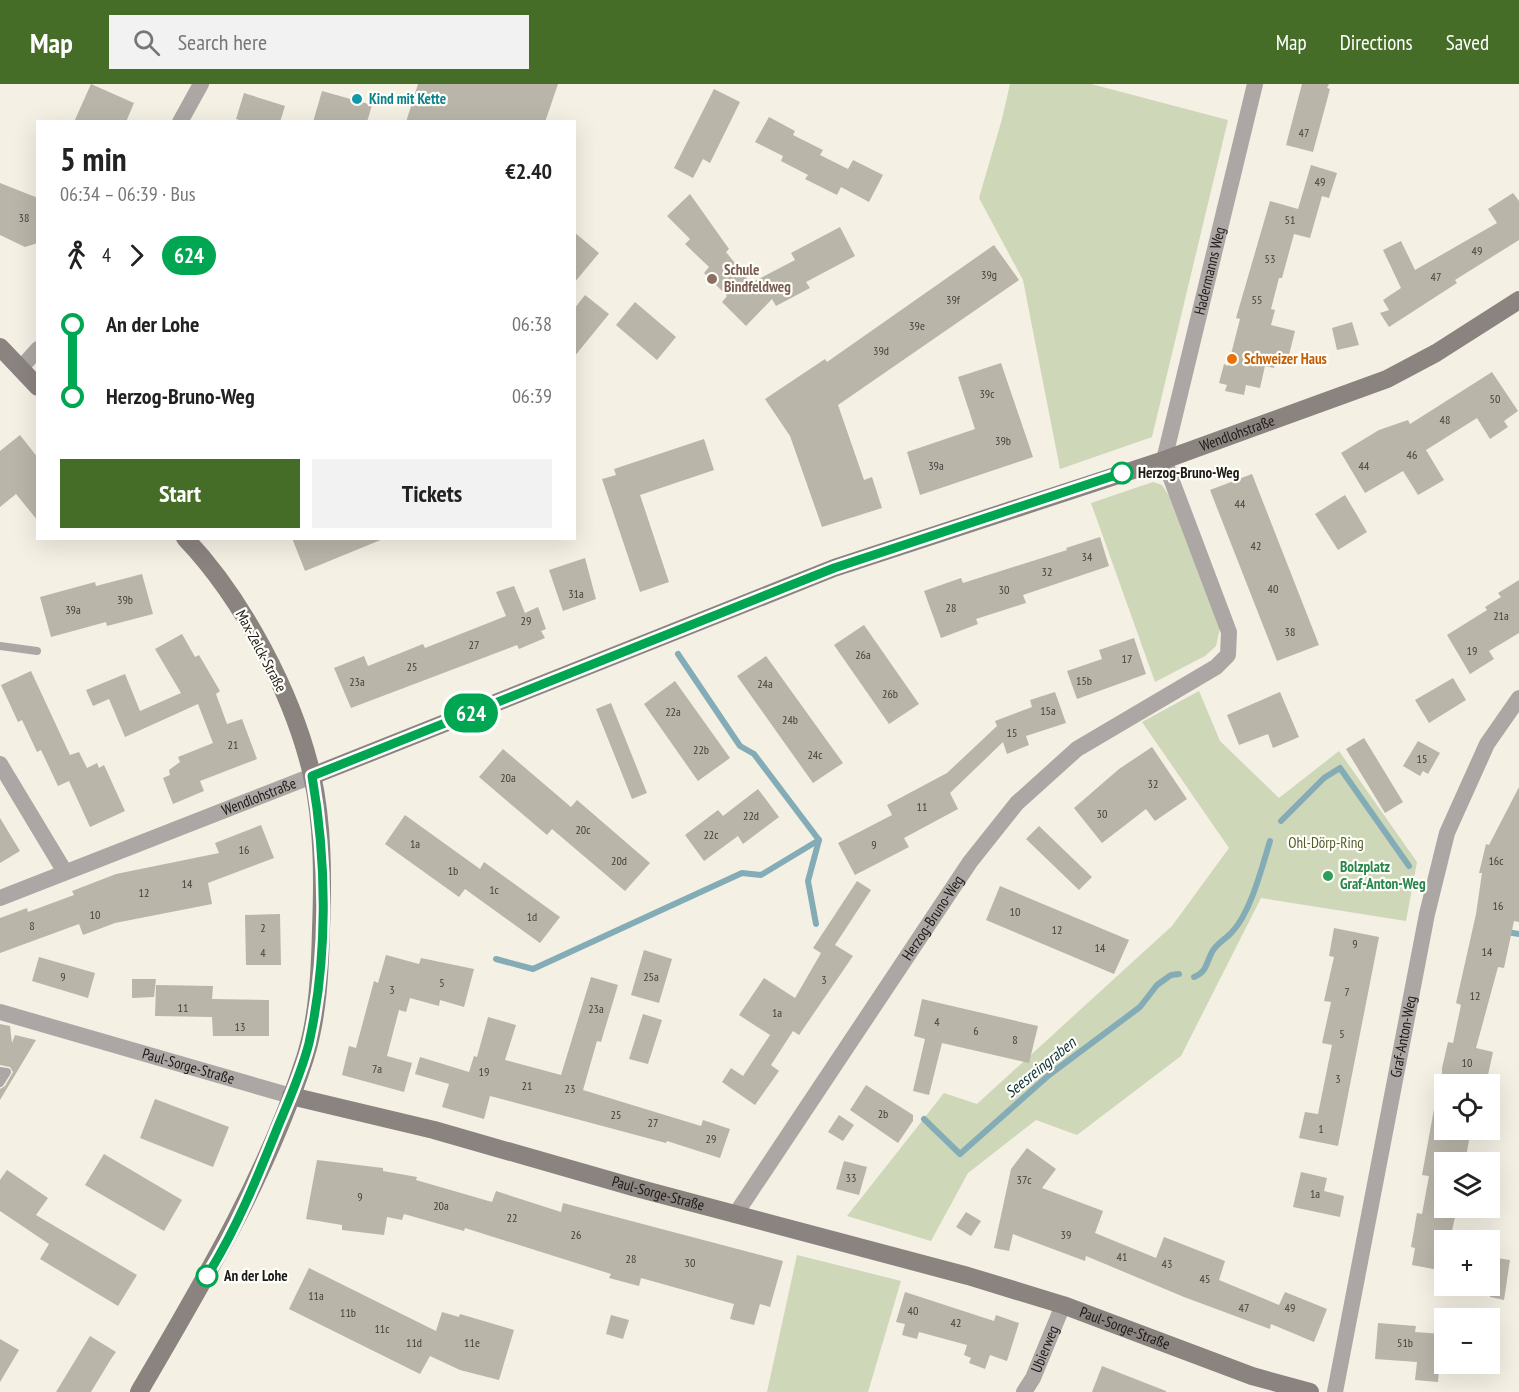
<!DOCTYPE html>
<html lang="en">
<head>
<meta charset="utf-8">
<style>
  body { margin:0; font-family:"PT Sans Narrow",sans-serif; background:#f2f2f2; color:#222; height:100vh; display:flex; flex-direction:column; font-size:22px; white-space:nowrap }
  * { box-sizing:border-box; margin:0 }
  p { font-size:20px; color:#767676 }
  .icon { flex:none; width:33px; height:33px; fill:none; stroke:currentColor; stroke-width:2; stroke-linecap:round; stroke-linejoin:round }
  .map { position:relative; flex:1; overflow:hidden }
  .details { position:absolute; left:36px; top:36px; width:540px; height:420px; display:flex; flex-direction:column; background:#fff; border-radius:0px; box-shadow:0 6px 24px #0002 }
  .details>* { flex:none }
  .badge { padding:0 12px; border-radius:20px; font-size:21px; line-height:39px }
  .buttons { position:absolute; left:1434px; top:990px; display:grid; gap:12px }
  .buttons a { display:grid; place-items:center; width:66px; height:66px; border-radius:0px; background:#fff; box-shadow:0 6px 24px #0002; font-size:30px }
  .map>.badge { position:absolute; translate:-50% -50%; box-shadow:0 0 0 3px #fff }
  .legs { display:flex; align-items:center; gap:9px; height:66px; padding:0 24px; font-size:20px }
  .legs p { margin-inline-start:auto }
  .summary { display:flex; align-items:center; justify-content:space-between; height:102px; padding:0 24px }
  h1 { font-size:33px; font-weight:700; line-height:45px }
  .action { display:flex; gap:12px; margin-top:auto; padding:12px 24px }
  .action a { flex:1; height:69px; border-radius:0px; background:#456d28; color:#fff; font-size:24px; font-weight:700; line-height:69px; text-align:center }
  .action a+a { background:#f2f2f2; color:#222 }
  ul { padding:0 24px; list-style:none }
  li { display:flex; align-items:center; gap:21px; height:72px; font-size:22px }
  li i { display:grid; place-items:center; width:9px; height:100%; margin:0 8px; background:currentColor }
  li i::after { content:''; width:15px; height:15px; margin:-8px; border:4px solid; border-radius:50%; background:#fff }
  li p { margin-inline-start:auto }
  li:first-child i { background:linear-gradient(#0000 50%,currentColor 0) }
  li:last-child i { background:linear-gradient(currentColor 50%,#0000 0) }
  header { display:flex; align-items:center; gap:36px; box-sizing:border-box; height:84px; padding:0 30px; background:#456d28; color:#fff }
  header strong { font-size:28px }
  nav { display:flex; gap:33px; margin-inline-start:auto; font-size:21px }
  .search { width:420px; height:54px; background:#f2f2f2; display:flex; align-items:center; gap:15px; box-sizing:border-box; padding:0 21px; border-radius:0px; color:#767676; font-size:22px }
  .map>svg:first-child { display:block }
</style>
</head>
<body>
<header>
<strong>Map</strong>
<div class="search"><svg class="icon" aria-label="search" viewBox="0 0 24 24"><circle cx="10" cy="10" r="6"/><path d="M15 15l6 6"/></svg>Search here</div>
<nav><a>Map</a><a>Directions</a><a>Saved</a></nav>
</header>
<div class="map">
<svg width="1519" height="1308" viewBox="0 0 1519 1308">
  <rect width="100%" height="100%" fill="#f4f0e4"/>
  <g fill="#ced7b7">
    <path d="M1010 0H1091L1228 36 1152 353 1060 385 1023 196 979 114 1002 35Z"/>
    <path d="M1153 398 1162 401 1173 418 1220 544 1216 562 1205 572 1155 598 1091 419Z"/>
    <path d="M1199 607 1220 657 1279 714 1339 667 1417 778 1406 837 1261 814 1181 972 1077 1051 1036 1036 968 1089 931 1157 847 1132 944 1009 977 1020 1172 842 1229 764 1142 638Z"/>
    <path d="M797 1171 901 1197 868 1308H767Z"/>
  </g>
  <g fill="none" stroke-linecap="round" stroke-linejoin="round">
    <g stroke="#84acb7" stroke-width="6">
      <path d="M678 570 740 662 754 670 819 756 808 797 816 840"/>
      <path d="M1281 737 1324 694 1340 684 1409 782"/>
      <path d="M1507 848 1519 850"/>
      <path d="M496 875 533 885 742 789 761 791 819 756"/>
      <path d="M1194 893C1207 888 1206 879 1212 868 1217 859 1226 855 1232 848 1251 828 1262 783 1270 757"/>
      <path d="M924 1035 960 1070 1049 991 1140 923 1157 901 1171 891 1179 890"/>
    </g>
  </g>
  <g fill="#b9b5a9">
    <path d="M91 0 134 19 126 38H74Z"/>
    <path d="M418 0H558L545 38H406Z"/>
    <path d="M1302 0H1329L1327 4 1330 5 1313 68 1286 61Z"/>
    <path d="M714 5 740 18 710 79 703 75 693 94 674 84Z"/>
    <path d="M322 7 372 21 367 38H313Z"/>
    <path d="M244 9 285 22 280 38H246L236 35Z"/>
    <path d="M769 33 795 47 793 51 823 66 820 71 848 85 853 76 883 91 869 118 841 103 837 111 805 95 808 91 781 77 783 72 755 58Z"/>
    <path d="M1311 81 1337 89 1329 114 1322 112 1310 154 1294 150 1282 194H1279L1271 225 1275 226 1271 241 1295 247 1289 271 1278 269 1274 284 1265 282 1260 304 1246 301 1244 311 1225 307 1227 301 1219 299 1224 280 1228 282 1240 235 1236 234 1270 117 1298 125Z"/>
    <path d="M0 99 38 114V159L25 163 0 151Z"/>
    <path d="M1513 109 1519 117V156L1455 196 1457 199 1389 243 1380 229 1389 226 1383 216 1401 204 1383 166 1401 157 1415 186 1497 139 1488 125Z"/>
    <path d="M690 110 729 165 726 168 751 199 795 176 791 169 840 143 855 172 806 198 810 204 776 222 772 215 746 242 722 218 727 212 704 189 709 183 685 160 690 155 667 132Z"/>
    <path d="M574 148 599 169 574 199Z"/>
    <path d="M994 161 1019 196 838 321 864 396 872 393 882 424 822 443 790 352 765 315 825 275 827 278Z"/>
    <path d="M585 211 609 230 574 273V225Z"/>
    <path d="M635 218 676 253 657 276 616 241Z"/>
    <path d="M1352 238 1359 261 1337 266 1332 244Z"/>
    <path d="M1001 279 1033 373 920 411 907 368 975 345 958 293Z"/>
    <path d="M1492 288 1518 327 1504 337 1508 343 1490 355 1477 334 1426 366 1444 396 1418 411 1403 387 1365 409 1341 369 1379 346 1408 336 1410 340Z"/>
    <path d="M20 351 38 374V437L16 410 0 423V367Z"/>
    <path d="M704 355 714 386 640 411 669 498 640 508 602 395 616 391 614 385Z"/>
    <path d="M1252 390 1319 561 1277 577 1210 406Z"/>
    <path d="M1345 411 1367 448 1338 466 1315 430Z"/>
    <path d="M1100 453 1109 482 1023 511 1026 519 976 535 978 540 941 554 924 507 961 494 963 499 1067 466 1066 464Z"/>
    <path d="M292 454H383V455L305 487Z"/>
    <path d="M585 474 596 515 563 527 549 486Z"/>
    <path d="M142 490 153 530 107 542 106 538 51 553 40 513 95 498 96 502Z"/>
    <path d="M1519 496V549L1489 567 1494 575 1470 590 1447 551 1487 526 1485 523 1501 513 1498 509Z"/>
    <path d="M514 502 525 529 538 523 546 545 541 547 545 554 519 565 517 561 351 624 334 584 364 572 368 582 423 560 425 564 506 532 496 508Z"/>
    <path d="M864 541 919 620 889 640 834 561Z"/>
    <path d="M182 550 195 573 199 571 220 607 216 610 227 640 242 635 257 675 200 697 204 707 173 720 163 694 170 691 169 686 180 678 178 673 213 659 198 620 125 653 109 615 93 622 86 606 125 590 140 627 181 609 155 565Z"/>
    <path d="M1134 554 1146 590 1077 615 1067 587 1102 575 1099 566Z"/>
    <path d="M766 572 843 679 813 699 737 592Z"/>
    <path d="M31 587 70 671 79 668 87 684 97 679 99 684 104 681 125 727 90 743 69 697 58 702 41 666 37 668 22 636 18 638 1 601Z"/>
    <path d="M1453 594 1466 616 1429 639 1415 616Z"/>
    <path d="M675 597 730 674 698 697 644 620Z"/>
    <path d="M1055 608 1066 639 1026 652 1029 661 1007 670 1003 658 950 709 958 725 904 754 909 763 855 791 838 759 892 731 887 721 947 689 997 642 995 637 1032 623 1030 616Z"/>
    <path d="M1280 608 1299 653 1273 664 1268 650 1239 661 1227 631Z"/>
    <path d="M611 619 647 709 632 715 596 625Z"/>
    <path d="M1364 654 1403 718 1385 729 1346 665Z"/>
    <path d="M1418 657 1440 669 1428 690 1423 687 1420 692 1403 682Z"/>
    <path d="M1152 663 1187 715 1155 737 1146 725 1102 759 1074 724 1119 685Z"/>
    <path d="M503 665 571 723 577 716 650 779 625 807 552 745 547 751 479 693Z"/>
    <path d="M1519 703V838L1514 837 1504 884 1498 883 1476 964 1493 968 1486 1000 1442 991V984L1448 958 1453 959 1461 921 1456 919 1476 830 1482 789H1479L1486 760 1489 761Z"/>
    <path d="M758 705 779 733 743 760 738 752 704 777 685 751 718 726 723 732Z"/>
    <path d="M405 731 480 785 484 778 560 833 540 859 465 805 459 813 385 760Z"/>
    <path d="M0 734 20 767 0 779Z"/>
    <path d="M261 741 274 774 208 799 212 820 115 839 83 851 79 840 0 869V834L27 824 28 828 74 811 72 807 116 790 219 769 215 759Z"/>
    <path d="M1039 742 1092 793 1079 806 1026 755Z"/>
    <path d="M857 797 871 806 835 861 853 872 799 951 793 947 771 981 779 987 755 1021 722 998 731 984 743 992 770 951 739 931 764 894 795 914 821 869 813 864Z"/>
    <path d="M1000 802 1129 856 1114 890 986 836Z"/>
    <path d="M280 830 281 881H246L245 831Z"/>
    <path d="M1334 844 1379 853 1338 1062 1299 1054 1305 1028 1318 1030 1332 961 1322 959 1331 918 1324 917 1334 873 1329 872Z"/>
    <path d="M644 866 672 875 659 919 631 911Z"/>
    <path d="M386 871 419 880 421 874 474 885 464 923 440 916 439 922 410 914 406 928 399 926 387 972 412 979 404 1008 342 991 349 962 356 964 374 897 378 899Z"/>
    <path d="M39 873 95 889 88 914 32 897Z"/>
    <path d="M591 893 618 901 601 958 597 957 583 1006 701 1042 703 1036 730 1045 720 1074 667 1057 666 1059 490 1012 484 1035 442 1023 449 1000 415 990 420 973 469 988 474 972 477 973 488 933 516 941 505 976 561 991Z"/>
    <path d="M132 895H156L154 913 132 914Z"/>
    <path d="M156 901 213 902 212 915 269 916V952H213L212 933 155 932Z"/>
    <path d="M922 915 1038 942 1029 979 942 959 929 1011 913 1007 925 955 914 952Z"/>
    <path d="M643 930 662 936 648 980 629 975Z"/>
    <path d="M0 940 10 942 12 959 15 951 36 956 0 1016V1005L5 1002 13 988 10 983 0 981Z"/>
    <path d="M866 1001 913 1031V1037L898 1059 850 1026Z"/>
    <path d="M1436 1014H1444V1046H1471L1465 1078H1444V1124H1457L1450 1156H1444V1187L1412 1181 1415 1164 1411 1163 1417 1129 1422 1130 1429 1092 1422 1091Z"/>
    <path d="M155 1015 229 1043 213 1083 140 1054Z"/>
    <path d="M839 1031 854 1041 843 1057 828 1048Z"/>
    <path d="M1027 1064 1056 1085 1042 1104 1103 1127 1095 1149 1156 1174 1164 1153 1225 1177 1219 1196 1279 1221 1285 1208 1327 1225 1314 1258 1271 1240 1270 1245 1184 1213 1086 1172 1085 1177 1013 1150 1009 1167 994 1164 1011 1085Z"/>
    <path d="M104 1070 182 1116 164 1147 85 1101Z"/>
    <path d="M317 1076 383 1084V1087L417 1093 416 1096 492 1118 496 1107 561 1128 563 1119 783 1177 770 1223 760 1220 754 1241 730 1235 734 1220 641 1194 639 1202 609 1194 611 1190 465 1144 464 1147 404 1130 402 1136 387 1133 384 1151 342 1146V1141L306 1135Z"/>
    <path d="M844 1077 867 1083 859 1111 836 1105Z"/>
    <path d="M7 1086 48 1114 36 1131 137 1191 118 1222 40 1175 49 1160 0 1127V1096Z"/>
    <path d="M1301 1088 1327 1094 1324 1107 1344 1112 1340 1133 1293 1123Z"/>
    <path d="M966 1128 981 1137 971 1152 956 1143Z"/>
    <path d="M1490 1173 1510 1176 1504 1216 1490 1213Z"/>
    <path d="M309 1184 436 1247 442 1228 459 1233 460 1230 514 1246 499 1296 460 1286 430 1272 420 1290 289 1225Z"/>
    <path d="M905 1208 994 1237 996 1231 1019 1239 1007 1277 990 1271 985 1285 969 1279 971 1274 964 1271 967 1261 919 1248 917 1255 902 1251 905 1240 896 1238Z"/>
    <path d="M611 1231 629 1236 623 1255 606 1250Z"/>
    <path d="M1378 1239 1416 1242 1415 1248 1444 1250V1286L1439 1285 1438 1298 1415 1296 1417 1278 1375 1275Z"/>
    <path d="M90 1252 116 1268 111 1275 91 1308H56Z"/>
    <path d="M0 1255 19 1266 0 1298Z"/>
    <path d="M1102 1282 1166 1307V1308H1092Z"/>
  </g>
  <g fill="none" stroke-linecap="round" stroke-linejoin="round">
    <g stroke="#aca7a4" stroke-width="8">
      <path d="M0 562 37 567"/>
      <path d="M0 987 7 988 0 999"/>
    </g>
    <g stroke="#aca7a4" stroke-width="16">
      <path d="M180 38 201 0"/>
      <path d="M20 285 38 265"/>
      <path d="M0 680 65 788"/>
      <path id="s1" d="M0 814 312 692"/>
      <path id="s2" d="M0 928 291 1012"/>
      <path id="s3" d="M735 1131 970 778 1017 719 1077 665 1216 583 1228 571 1229 548 1164 376 1255 0"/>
      <path id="s4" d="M1024 1308 1033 1294 1063 1221"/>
      <path id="s5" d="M1335 1308 1427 830 1447 749 1487 660 1519 614"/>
    </g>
    <g stroke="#8b837f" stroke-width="18">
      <path d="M0 263 38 303"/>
      <path id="s6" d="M312 692 834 484 1164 376 1387 295 1436 269 1519 216"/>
      <path id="s7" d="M291 1012 434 1046 633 1103 968 1192 1063 1221 1252 1292 1310 1308"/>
      <path d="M139 1308C202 1200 266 1094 305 974 318 933 320 887 321 845 323 794 323 740 312 691 293 610 243 515 185 454"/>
    </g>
  </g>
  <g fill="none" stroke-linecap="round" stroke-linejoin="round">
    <defs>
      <path id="line-1" d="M207 1192C237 1144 258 1092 279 1040 290 1014 302 987 309 959 328 874 327 778 312 692L834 484 1122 389"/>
    </defs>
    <use href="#line-1" stroke="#fff" stroke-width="14"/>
    <use href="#line-1" stroke="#00a651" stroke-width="9"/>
  </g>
  <circle fill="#0f9aa8" stroke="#fffef8" stroke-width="2" cx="357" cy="15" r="6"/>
  <circle fill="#8d6e63" stroke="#fffef8" stroke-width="2" cx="712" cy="195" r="6"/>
  <circle fill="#e8710a" stroke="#fffef8" stroke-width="2" cx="1232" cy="275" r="6"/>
  <g fill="#fff" stroke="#00a651" stroke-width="3">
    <circle cx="1122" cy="389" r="10"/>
    <circle cx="207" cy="1192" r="10"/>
  </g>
  <circle fill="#2e9e5b" stroke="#fffef8" stroke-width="2" cx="1328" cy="792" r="6"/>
  <g text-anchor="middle" stroke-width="4.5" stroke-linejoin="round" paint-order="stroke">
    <g font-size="12" fill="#43423c">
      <text x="1304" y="53">47</text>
      <text x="1320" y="102">49</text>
      <text x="24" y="138">38</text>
      <text x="1290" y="140">51</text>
      <text x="1477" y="171">49</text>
      <text x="1270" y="179">53</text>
      <text x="989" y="195">39g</text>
      <text x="1436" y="197">47</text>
      <text x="953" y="220">39f</text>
      <text x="1257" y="220">55</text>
      <text x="917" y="246">39e</text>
      <text x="881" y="271">39d</text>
      <text x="987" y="314">39c</text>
      <text x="1495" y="319">50</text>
      <text x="1445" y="340">48</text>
      <text x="1003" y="361">39b</text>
      <text x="1412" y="375">46</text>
      <text x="936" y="386">39a</text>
      <text x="1364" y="386">44</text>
      <text x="1240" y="424">44</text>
      <text x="1256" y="466">42</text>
      <text x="1087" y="477">34</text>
      <text x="1047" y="492">32</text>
      <text x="1273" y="509">40</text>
      <text x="1004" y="510">30</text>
      <text x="576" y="514">31a</text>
      <text x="125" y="520">39b</text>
      <text x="951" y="528">28</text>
      <text x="73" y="530">39a</text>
      <text x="1501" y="536">21a</text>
      <text x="526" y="541">29</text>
      <text x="1290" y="552">38</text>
      <text x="474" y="565">27</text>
      <text x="1472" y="571">19</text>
      <text x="863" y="575">26a</text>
      <text x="1127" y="579">17</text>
      <text x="412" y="587">25</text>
      <text x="1084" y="601">15b</text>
      <text x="357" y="602">23a</text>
      <text x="765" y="604">24a</text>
      <text x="890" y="614">26b</text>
      <text x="1048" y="631">15a</text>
      <text x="673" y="632">22a</text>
      <text x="790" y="640">24b</text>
      <text x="1012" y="653">15</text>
      <text x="233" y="665">21</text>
      <text x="701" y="670">22b</text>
      <text x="815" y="675">24c</text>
      <text x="1422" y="679">15</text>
      <text x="508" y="698">20a</text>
      <text x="1153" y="704">32</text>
      <text x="922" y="727">11</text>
      <text x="1102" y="734">30</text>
      <text x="751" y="736">22d</text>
      <text x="583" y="750">20c</text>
      <text x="711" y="755">22c</text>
      <text x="415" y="764">1a</text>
      <text x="874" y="765">9</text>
      <text x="244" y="770">16</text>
      <text x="619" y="781">20d</text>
      <text x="1496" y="781">16c</text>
      <text x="453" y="791">1b</text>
      <text x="187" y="804">14</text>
      <text x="494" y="810">1c</text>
      <text x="144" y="813">12</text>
      <text x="1498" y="826">16</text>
      <text x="1015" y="832">10</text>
      <text x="95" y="835">10</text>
      <text x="532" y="837">1d</text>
      <text x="32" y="846">8</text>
      <text x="263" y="848">2</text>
      <text x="1057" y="850">12</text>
      <text x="1355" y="864">9</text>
      <text x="1100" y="868">14</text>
      <text x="1487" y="872">14</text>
      <text x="263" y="873">4</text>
      <text x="63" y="897">9</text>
      <text x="651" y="897">25a</text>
      <text x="824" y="900">3</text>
      <text x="442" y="903">5</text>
      <text x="392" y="910">3</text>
      <text x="1347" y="912">7</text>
      <text x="1475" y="916">12</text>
      <text x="183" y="928">11</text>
      <text x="596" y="929">23a</text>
      <text x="777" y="933">1a</text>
      <text x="937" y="942">4</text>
      <text x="240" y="947">13</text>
      <text x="976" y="951">6</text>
      <text x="1342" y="954">5</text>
      <text x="1015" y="960">8</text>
      <text x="1467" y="983">10</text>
      <text x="377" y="989">7a</text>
      <text x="484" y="992">19</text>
      <text x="1338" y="999">3</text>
      <text x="527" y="1006">21</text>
      <text x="570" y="1009">23</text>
      <text x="883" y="1034">2b</text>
      <text x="616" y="1035">25</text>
      <text x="653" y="1043">27</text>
      <text x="1321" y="1049">1</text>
      <text x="711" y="1059">29</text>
      <text x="851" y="1098">33</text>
      <text x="1024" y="1100">37c</text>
      <text x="1315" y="1114">1a</text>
      <text x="360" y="1117">9</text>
      <text x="441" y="1126">20a</text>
      <text x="512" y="1138">22</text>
      <text x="576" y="1155">26</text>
      <text x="1066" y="1155">39</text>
      <text x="1122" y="1177">41</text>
      <text x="631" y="1179">28</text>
      <text x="690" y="1183">30</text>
      <text x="1167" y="1184">43</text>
      <text x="1205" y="1199">45</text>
      <text x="316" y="1216">11a</text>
      <text x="1244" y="1228">47</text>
      <text x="1290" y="1228">49</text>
      <text x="913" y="1231">40</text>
      <text x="348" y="1233">11b</text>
      <text x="956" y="1243">42</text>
      <text x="382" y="1249">11c</text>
      <text x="414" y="1263">11d</text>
      <text x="472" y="1263">11e</text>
      <text x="1405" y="1263">51b</text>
    </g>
    <g font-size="15" font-weight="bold" fill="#0d838f" stroke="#fffef8" text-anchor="start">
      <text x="369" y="20">Kind mit Kette</text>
    </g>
    <g font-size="15" font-weight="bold" fill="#785e54" stroke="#fffef8" text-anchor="start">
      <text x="724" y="191">Schule<tspan x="724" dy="17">Bindfeldweg</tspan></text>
    </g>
    <g font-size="15" fill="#1c1b17" stroke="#fffef8">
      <text dy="5" stroke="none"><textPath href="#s3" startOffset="1160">Hadermanns Weg</textPath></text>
      <text dy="5" stroke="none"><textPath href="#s6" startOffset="987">Wendlohstraße</textPath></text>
      <text transform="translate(261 567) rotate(62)" y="5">Max-Zelck-Straße</text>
      <text dy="5" stroke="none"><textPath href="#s1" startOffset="278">Wendlohstraße</textPath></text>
      <text dy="5" stroke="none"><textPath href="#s3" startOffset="357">Herzog-Bruno-Weg</textPath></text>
      <text dy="5" stroke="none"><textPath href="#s5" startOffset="362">Graf-Anton-Weg</textPath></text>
      <text dy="5" stroke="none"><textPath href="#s2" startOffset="196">Paul-Sorge-Straße</textPath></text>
      <text dy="5" stroke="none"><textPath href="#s7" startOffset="380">Paul-Sorge-Straße</textPath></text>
      <text dy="5" stroke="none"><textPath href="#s7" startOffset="866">Paul-Sorge-Straße</textPath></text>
      <text dy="5" stroke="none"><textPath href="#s4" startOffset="48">Ubierweg</textPath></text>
    </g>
    <g font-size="15" font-weight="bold" fill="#c56008" stroke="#fffef8" text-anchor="start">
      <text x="1244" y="280">Schweizer Haus</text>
    </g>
    <g font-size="15" font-weight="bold" fill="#1c1b17" stroke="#fffef8" text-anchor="start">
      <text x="1138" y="394">Herzog-Bruno-Weg</text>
      <text x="224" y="1197">An der Lohe</text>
    </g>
    <g font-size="15" fill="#505c28" stroke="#fffef8">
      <text x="1326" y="764">Ohl-Dörp-Ring</text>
    </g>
    <g font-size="15" font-weight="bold" fill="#27864d" stroke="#fffef8" text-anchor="start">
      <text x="1340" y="788">Bolzplatz<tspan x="1340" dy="17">Graf-Anton-Weg</tspan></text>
    </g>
    <g font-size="16" font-style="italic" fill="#0c343d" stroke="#fffef8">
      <text transform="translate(1040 983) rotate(-39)" y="6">Seesreingraben</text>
    </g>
  </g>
</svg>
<div class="buttons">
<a><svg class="icon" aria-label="locate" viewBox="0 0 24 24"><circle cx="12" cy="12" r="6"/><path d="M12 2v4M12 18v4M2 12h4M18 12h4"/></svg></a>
<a><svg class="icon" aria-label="layers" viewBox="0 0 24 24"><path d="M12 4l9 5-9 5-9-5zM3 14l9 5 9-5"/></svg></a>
<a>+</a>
<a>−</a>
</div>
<b class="badge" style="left:471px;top:629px;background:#00a651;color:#fff">624</b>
<section class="details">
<div class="summary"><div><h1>5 min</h1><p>06:34 – 06:39 · Bus</p></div><b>€2.40</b></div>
<div class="legs"><svg class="icon" aria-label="walk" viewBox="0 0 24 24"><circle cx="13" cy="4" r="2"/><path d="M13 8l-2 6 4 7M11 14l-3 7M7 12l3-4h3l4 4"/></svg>4<svg class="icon" aria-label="forward" viewBox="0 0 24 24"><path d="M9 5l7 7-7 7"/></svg><b class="badge" style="background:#00a651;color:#fff">624</b></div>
<ul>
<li><i style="color:#00a651"></i><b>An der Lohe</b><p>06:38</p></li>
<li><i style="color:#00a651"></i><b>Herzog-Bruno-Weg</b><p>06:39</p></li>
</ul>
<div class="action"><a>Start</a><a>Tickets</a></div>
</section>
</div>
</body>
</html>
